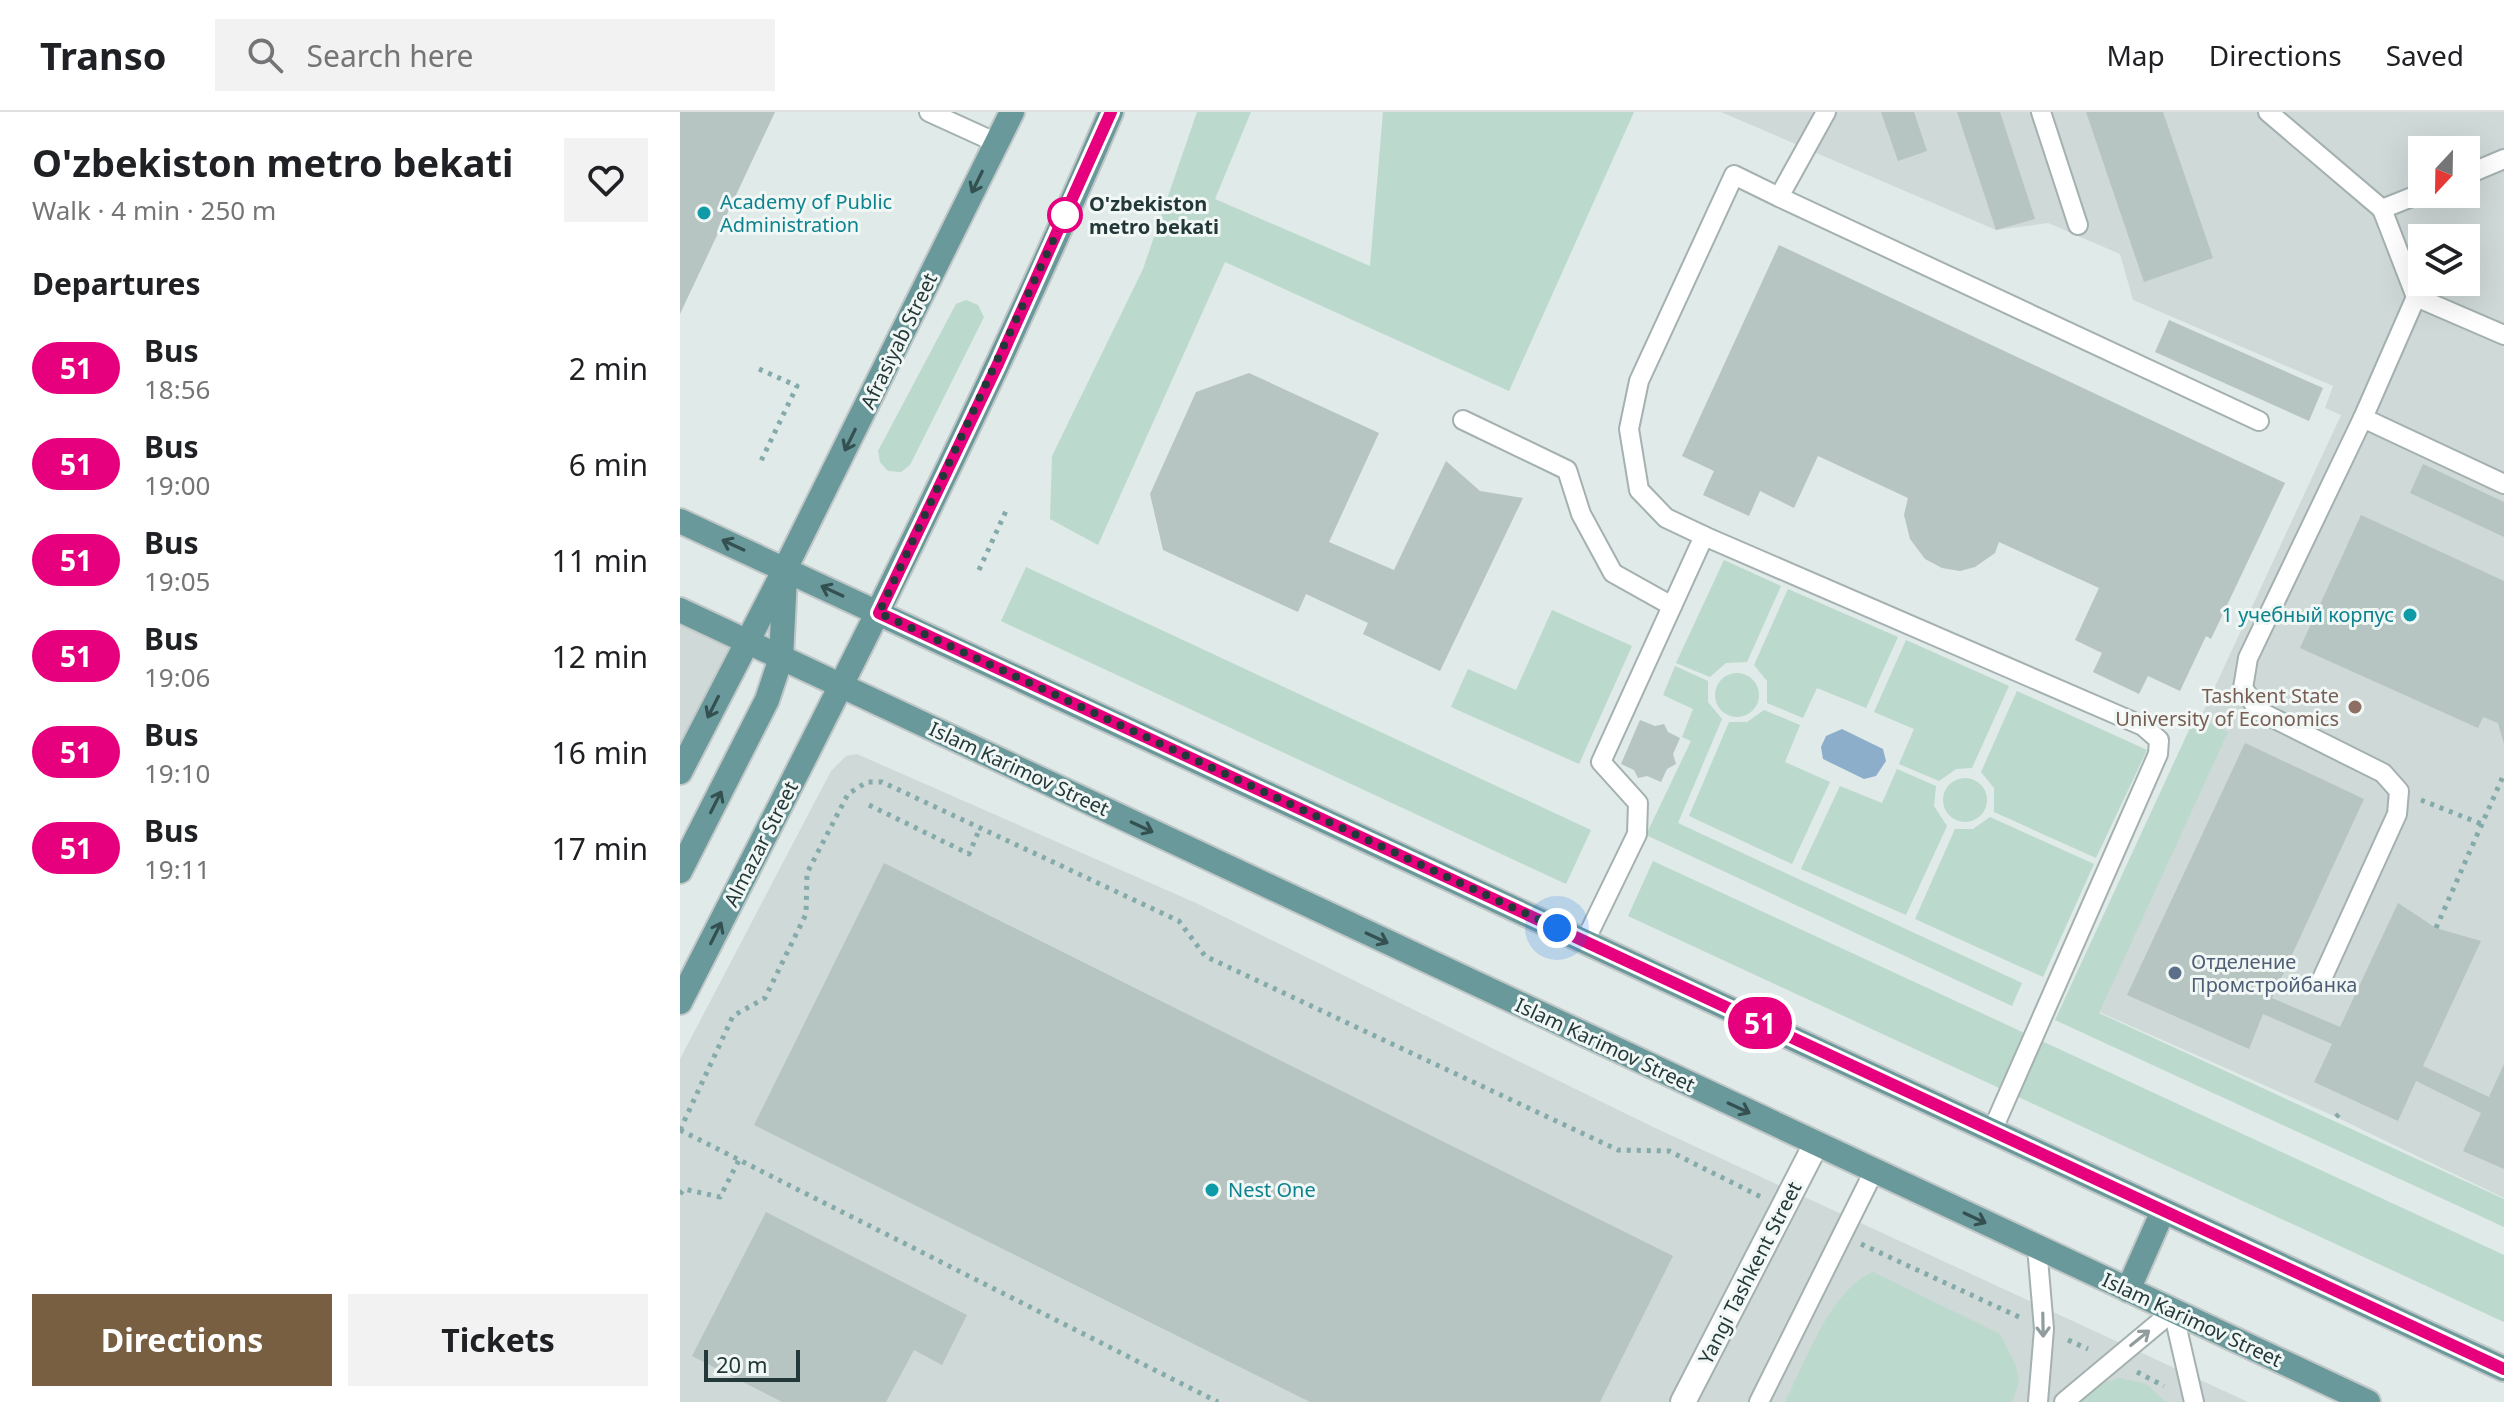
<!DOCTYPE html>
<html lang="en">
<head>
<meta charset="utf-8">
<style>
  body { margin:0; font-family:"Noto Sans",sans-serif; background:#f2f2f2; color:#202124; height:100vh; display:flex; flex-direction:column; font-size:30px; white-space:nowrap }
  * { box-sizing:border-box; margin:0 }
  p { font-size:26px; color:#757577 }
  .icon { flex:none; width:44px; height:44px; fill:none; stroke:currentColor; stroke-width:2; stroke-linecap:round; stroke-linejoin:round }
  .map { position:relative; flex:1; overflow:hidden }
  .drawer { display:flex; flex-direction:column; background:#fff; width:680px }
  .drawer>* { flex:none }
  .badge { padding:0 16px; border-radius:26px; font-size:28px; line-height:52px }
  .needle { width:52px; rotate:202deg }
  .buttons { position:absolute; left:1728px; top:24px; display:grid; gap:16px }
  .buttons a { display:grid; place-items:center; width:72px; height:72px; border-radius:0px; background:#fff; box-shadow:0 8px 32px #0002; font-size:40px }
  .scale { position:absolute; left:24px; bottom:20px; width:96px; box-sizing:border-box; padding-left:8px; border:4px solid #233838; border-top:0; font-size:22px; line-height:28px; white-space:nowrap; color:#233838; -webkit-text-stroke:6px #f1f7f5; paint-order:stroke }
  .you { position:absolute; width:40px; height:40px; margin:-20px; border:6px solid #fff; border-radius:50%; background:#1a73e8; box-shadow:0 0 0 12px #1a73e833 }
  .map>.badge { position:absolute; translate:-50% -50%; box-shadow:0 0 0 4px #fff }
  h2 { padding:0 32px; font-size:30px; line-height:72px }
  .round { display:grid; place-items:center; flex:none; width:84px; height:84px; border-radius:0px; background:#f2f2f2 }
  .overview { display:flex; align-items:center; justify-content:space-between; height:136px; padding:0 32px }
  h1 { font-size:38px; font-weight:700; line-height:60px }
  .action { display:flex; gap:16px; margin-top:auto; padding:16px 32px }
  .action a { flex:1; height:92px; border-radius:0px; background:#785f41; color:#fff; font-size:32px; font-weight:700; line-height:92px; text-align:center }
  .action a+a { background:#f2f2f2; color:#202124 }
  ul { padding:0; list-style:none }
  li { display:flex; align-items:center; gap:24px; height:96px; padding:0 32px }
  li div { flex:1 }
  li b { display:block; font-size:30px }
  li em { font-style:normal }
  li .badge { min-width:88px; font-weight:700; text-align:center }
  header { display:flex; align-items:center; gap:48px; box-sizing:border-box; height:112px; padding:0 40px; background:#fff; border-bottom:2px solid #e0e0e0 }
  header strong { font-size:38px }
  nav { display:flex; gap:44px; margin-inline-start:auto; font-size:28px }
  .search { width:560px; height:72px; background:#f2f2f2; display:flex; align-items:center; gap:20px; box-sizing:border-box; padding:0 28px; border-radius:0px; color:#757577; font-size:30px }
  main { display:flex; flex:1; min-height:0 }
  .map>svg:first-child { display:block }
</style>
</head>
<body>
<header>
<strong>Transo</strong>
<div class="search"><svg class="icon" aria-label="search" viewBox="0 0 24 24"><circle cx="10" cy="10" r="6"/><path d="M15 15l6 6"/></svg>Search here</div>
<nav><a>Map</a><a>Directions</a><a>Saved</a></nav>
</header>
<main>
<section class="drawer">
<div class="overview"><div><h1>O'zbekiston metro bekati</h1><p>Walk · 4 min · 250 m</p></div><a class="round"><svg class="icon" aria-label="heart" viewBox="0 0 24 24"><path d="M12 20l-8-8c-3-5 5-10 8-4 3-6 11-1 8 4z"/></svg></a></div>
<h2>Departures</h2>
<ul>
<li><span class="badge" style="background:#e6007e;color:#fff">51</span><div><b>Bus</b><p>18:56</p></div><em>2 min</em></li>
<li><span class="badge" style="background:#e6007e;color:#fff">51</span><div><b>Bus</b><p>19:00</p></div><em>6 min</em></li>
<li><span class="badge" style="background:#e6007e;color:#fff">51</span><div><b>Bus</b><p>19:05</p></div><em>11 min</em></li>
<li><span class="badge" style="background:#e6007e;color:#fff">51</span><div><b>Bus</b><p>19:06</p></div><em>12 min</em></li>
<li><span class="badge" style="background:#e6007e;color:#fff">51</span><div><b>Bus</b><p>19:10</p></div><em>16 min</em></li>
<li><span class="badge" style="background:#e6007e;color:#fff">51</span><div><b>Bus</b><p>19:11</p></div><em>17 min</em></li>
</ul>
<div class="action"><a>Directions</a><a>Tickets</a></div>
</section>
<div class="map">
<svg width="1824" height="1290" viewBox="0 0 1824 1290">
  <rect width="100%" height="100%" fill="#e0eae8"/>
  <g fill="#cfd9d8" fill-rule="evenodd">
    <path d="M1041 0H1824V1086L1656 1005 1390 887 1661 303 1645 296 1653 274 1453 188 1440 142 1368 111 1316 118ZM1742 38H1786V82H1742ZM1742 126H1786V170H1742Z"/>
    <path d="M0 498 67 530 0 660Z"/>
    <path d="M177 642 516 791 971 1014 1568 1290H0V947L151 659 166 644Z"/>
  </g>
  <g fill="#bbd9cc">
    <path d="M517 0H571L535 87 690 154 703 0H954L829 279 545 150 418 433 370 407 372 344 463 157Z"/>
    <path d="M286 188 298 193 304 205 230 353 221 360 208 359 200 350 198 339 276 192Z"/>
    <path d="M1044 448 1101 474 1067 550 1046 551 1030 565 996 551Z"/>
    <path d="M346 455 911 718 886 772 321 509Z"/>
    <path d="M1108 477 1218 525 1186 596 1137 576 1123 606 1087 591V569L1074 553Z"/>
    <path d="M872 498 952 534 899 652 771 595 788 557 836 578Z"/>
    <path d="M1226 528 1329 574 1292 656 1276 657 1259 669 1219 652 1234 617 1194 600Z"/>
    <path d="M995 554 1028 569V590L1042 607 998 711 1342 871 1332 894 966 723 1011 629 1002 625 1013 597 983 583Z"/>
    <circle cx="1057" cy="583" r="22"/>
    <path d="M1337 579 1467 638 1416 746 1314 700V676L1301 660Z"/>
    <path d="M1084 598 1120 613 1105 650 1150 670 1112 752 1009 704 1049 610H1067Z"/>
    <path d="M1515 605 1548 620 1419 901 1824 1087V1115L1375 908Z"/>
    <path d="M1217 657 1256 674 1254 694 1267 714 1226 803 1121 757 1160 674 1202 691Z"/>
    <circle cx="1285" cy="688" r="22"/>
    <path d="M1310 705 1414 752 1363 865 1235 807 1275 717H1293Z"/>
    <path d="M973 749 1824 1143V1210L948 804Z"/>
    <path d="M1193 1160 1320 1222 1336 1254 1339 1270 1332 1290H1105C1125 1251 1151 1177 1193 1160Z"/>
    <path d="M1439 1266 1466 1272 1486 1290H1396L1412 1275Z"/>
  </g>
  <path fill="#8daeca" d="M1162 617 1203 637 1206 649 1196 664 1184 667 1143 647 1141 635 1146 624Z"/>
  <g fill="#b6c4c2">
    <path d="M0 0H95L0 202Z"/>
    <path d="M1201 0H1234L1247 39 1218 49Z"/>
    <path d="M1277 0H1320L1355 107 1316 118Z"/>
    <path d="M1406 0H1483L1533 146 1464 170Z"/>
    <path d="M1099 133 1605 371 1531 527 1526 524 1500 579 1468 564 1459 582 1413 560 1422 541 1395 528 1419 476 1319 430 1315 441 1295 455 1280 459 1262 456 1245 447 1230 427 1224 403 1228 386 1138 344 1114 396 1080 379 1069 404 1023 383 1034 359 1002 344Z"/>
    <path d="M1489 208 1643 276 1629 309 1475 240Z"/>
    <path d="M569 261 699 321 649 430 714 458 766 349 800 379 843 386 760 559 683 522 688 511 626 482 618 500 483 438 470 382 516 280Z"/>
    <path d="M1743 352 1824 390V425L1730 381Z"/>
    <path d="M1681 403 1824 469V632L1818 611 1803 605 1798 616 1620 536Z"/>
    <path d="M960 608 975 614 984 612 988 620 1000 626 993 642 996 652 987 657 981 670 967 664 958 666 954 658 941 652Z"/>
    <path d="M1565 631 1684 687 1592 886 1660 915 1718 791 1756 816 1801 829 1743 954 1809 985 1824 952V1057L1783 1039 1801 1001 1736 969 1718 1009 1634 970 1652 932 1583 902 1569 937 1447 883Z"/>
    <path d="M204 751 993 1144 920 1290H630L74 1013Z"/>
    <path d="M86 1100 287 1203 262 1253 234 1238 206 1290H102L12 1244Z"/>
  </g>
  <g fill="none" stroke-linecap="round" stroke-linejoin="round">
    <defs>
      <g id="service">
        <path d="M249 0 317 31"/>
        <path d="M1361 0 1398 113"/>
        <path d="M1588 0 1702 97 1742 81"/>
        <path d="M1786 63 1824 47"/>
        <path d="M1099 85 1579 309"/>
        <path d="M1702 97 1736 185 1824 223"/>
        <path d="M1736 185 1683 306 1824 372"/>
        <path d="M783 308 887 358 901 402 933 461 992 494"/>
        <path d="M1024 424 986 406 959 378 949 317 959 269 1054 63 1099 85 1146 0"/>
        <path d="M905 829 957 722 958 691 921 650 1024 424 1463 614 1479 628 1478 642 1312 1019"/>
        <path d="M1641 869 1717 702 1719 679 1703 661 1579 599 1563 576 1568 546 1683 306"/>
        <path d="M1357 1135 1364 1217 1358 1290"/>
        <path d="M1079 1290 1194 1059"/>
        <path d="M1384 1290 1493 1199 1514 1290"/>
      </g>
      <path id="minor" d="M1003 1290 1136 1032"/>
      <g id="primary">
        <path d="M0 409 1824 1257"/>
        <path d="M0 498 1688 1290"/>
        <path d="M0 660 105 457 332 0"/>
        <path d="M0 759 87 588 101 546 105 464"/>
        <path d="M0 890C150 597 301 304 431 0"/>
        <path d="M1448 1178 1483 1099"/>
      </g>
    </defs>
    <use href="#service" stroke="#a4b1b0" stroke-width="22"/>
    <use href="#minor" stroke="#a4b1b0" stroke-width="28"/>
    <use href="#primary" stroke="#c1c7c7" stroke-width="28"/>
    <g stroke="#84aaaa" stroke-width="5" stroke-dasharray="4 6" stroke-linecap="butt">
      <path d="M79 257 117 274 81 349"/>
      <path d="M299 458 326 399"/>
      <path d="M1741 688 1804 713"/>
      <path d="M189 693 289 742 300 716"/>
      <path d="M1756 816 1824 662"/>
      <path d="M1656 1005 1662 999"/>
      <path d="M0 1018 53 904 85 886 126 802 127 761 168 682 187 670H202L499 809 525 844 938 1038 989 1039 1081 1085"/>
      <path d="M0 1018 538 1290"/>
      <path d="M0 1082 4 1077 40 1085 59 1048"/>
      <path d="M1181 1132 1339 1205"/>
      <path d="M1388 1228 1408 1237"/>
      <path d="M1457 1260 1484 1274"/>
    </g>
    <use href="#service" stroke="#fff" stroke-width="18"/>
    <use href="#minor" stroke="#fff" stroke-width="24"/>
    <use href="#primary" stroke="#69999b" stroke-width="24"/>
  </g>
  <defs><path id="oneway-shaft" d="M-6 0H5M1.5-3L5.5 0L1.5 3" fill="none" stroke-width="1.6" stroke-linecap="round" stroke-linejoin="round" transform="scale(2)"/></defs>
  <g stroke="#345051">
    <use href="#oneway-shaft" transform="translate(297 70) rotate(116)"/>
    <use href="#oneway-shaft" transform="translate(170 328) rotate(116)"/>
    <use href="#oneway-shaft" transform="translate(53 433) rotate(-155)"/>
    <use href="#oneway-shaft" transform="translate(152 479) rotate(-155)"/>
    <use href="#oneway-shaft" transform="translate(33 595) rotate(117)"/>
    <use href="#oneway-shaft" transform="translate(36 690) rotate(-63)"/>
    <use href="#oneway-shaft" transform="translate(462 715) rotate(25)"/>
    <use href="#oneway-shaft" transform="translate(36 821) rotate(-63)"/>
    <use href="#oneway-shaft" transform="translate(697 826) rotate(25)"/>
    <use href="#oneway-shaft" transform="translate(1059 996) rotate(25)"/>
    <use href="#oneway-shaft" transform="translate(1295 1106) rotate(25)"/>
  </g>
  <g stroke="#919c9c">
    <use href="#oneway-shaft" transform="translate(1363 1213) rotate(89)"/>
    <use href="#oneway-shaft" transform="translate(1460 1226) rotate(-39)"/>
  </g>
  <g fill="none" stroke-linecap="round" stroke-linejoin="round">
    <defs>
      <path id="line" d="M431 0 317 254 199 501 1824 1257"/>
    </defs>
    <use href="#line" stroke="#fff" stroke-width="18"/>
    <use href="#line" stroke="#e6007e" stroke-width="12"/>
    <path stroke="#233838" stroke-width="8" stroke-dasharray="0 14.4" d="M385 103 199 501 877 816"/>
  </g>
  <g fill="#0f9aa8" stroke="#f1f7f5" stroke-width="3">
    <circle cx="24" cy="101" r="8"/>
    <circle cx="1730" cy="503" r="8"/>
    <circle cx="532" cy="1078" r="8"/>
  </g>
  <circle fill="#fff" stroke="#e6007e" stroke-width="4" cx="385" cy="103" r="16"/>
  <circle fill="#8d6e63" stroke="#f1f7f5" stroke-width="3" cx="1675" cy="595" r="8"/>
  <circle fill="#5c6f8a" stroke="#f1f7f5" stroke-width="3" cx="1495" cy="861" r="8"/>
  <g text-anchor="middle" stroke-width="6" stroke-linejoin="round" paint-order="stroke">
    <g font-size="20" fill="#0d838f" stroke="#f1f7f5" text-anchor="start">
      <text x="40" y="97">Academy of Public<tspan x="40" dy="23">Administration</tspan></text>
      <text x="1714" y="510" text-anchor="end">1 учебный корпус</text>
      <text x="548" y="1085">Nest One</text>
    </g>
    <g font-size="20" font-weight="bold" fill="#233838" stroke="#f1f7f5" text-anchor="start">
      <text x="409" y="99">O'zbekiston<tspan x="409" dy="23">metro bekati</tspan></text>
    </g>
    <g font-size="20" fill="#233838" stroke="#f1f7f5">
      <text transform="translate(219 229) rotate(-64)" y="7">Afrasiyab Street</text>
      <text transform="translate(339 657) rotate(25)" y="7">Islam Karimov Street</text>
      <text transform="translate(81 732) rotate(-63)" y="7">Almazar Street</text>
      <text transform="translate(925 933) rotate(25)" y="7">Islam Karimov Street</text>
      <text transform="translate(1070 1161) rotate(-63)" y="7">Yangi Tashkent Street</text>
      <text transform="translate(1512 1208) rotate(25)" y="7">Islam Karimov Street</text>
    </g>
    <g font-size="20" fill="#785e54" stroke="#f1f7f5" text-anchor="end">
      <text x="1659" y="591">Tashkent State<tspan x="1659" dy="23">University of Economics</tspan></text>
    </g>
    <g font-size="20" fill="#4e5e75" stroke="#f1f7f5" text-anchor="start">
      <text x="1511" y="857">Отделение<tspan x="1511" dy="23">Промстройбанка</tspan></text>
    </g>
  </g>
</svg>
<div class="buttons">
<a><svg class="needle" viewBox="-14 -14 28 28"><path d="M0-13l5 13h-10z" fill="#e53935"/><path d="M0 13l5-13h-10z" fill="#757577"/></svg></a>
<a><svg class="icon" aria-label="layers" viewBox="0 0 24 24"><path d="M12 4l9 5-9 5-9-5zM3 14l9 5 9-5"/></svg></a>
</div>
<div class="scale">20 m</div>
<div class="you" style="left:877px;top:816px"></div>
<b class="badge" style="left:1080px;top:911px;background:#e6007e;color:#fff">51</b>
</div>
</main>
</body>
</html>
